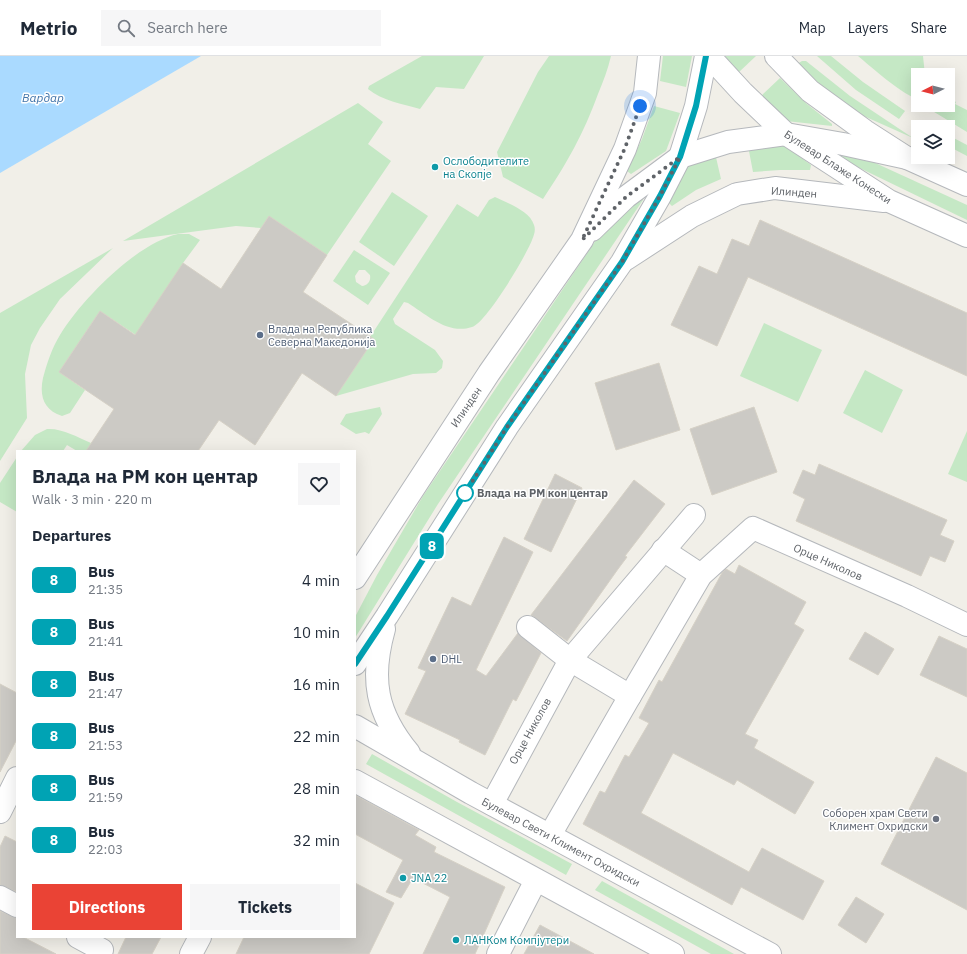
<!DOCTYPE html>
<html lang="en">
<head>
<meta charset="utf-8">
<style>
  body { margin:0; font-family:"IBM Plex Sans",sans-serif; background:#f6f6f7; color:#1f2937; height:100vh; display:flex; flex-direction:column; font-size:15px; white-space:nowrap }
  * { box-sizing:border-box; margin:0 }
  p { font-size:13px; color:#747a83 }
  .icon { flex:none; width:22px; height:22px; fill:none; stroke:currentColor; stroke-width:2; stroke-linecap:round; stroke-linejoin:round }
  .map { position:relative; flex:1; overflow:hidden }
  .details { position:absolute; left:16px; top:394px; width:340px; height:488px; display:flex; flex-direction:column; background:#fff; border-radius:0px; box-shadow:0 4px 16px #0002 }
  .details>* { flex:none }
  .badge { padding:0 8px; border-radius:6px; font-size:14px; line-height:26px }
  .needle { width:26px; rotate:264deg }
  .controls { position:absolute; left:911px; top:12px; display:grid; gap:8px }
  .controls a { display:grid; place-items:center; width:44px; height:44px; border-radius:0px; background:#fff; box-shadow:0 4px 16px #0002; font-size:20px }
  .you { position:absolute; width:20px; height:20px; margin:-10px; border:3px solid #fff; border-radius:50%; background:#1a73e8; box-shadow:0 0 0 6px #1a73e833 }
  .map>.badge { position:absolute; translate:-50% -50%; box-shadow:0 0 0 2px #fff }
  h2 { padding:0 16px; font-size:15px; line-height:36px }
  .round { display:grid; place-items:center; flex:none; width:42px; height:42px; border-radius:0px; background:#f6f6f7 }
  .head { display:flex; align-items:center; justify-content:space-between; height:68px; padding:0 16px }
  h1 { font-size:19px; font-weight:800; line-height:30px }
  .action { display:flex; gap:8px; margin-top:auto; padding:8px 16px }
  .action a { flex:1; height:46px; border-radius:0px; background:#ea4335; color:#fff; font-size:16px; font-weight:800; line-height:46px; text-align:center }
  .action a+a { background:#f6f6f7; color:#1f2937 }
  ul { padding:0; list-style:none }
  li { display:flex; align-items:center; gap:12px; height:52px; padding:0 16px }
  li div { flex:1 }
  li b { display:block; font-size:15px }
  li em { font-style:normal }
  li .badge { min-width:44px; font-weight:700; text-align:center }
  header { display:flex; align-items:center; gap:24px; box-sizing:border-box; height:56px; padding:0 20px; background:#fff; border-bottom:1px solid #e0e1e3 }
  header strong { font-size:19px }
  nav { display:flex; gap:22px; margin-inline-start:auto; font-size:14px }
  .search { width:280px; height:36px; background:#f6f6f7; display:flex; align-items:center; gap:10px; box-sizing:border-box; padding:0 14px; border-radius:0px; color:#747a83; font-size:15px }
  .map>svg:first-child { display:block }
</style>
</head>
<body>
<header>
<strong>Metrio</strong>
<div class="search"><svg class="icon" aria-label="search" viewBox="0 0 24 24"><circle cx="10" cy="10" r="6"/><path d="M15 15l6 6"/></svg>Search here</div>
<nav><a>Map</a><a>Layers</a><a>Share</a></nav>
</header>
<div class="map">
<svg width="967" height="898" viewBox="0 0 967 898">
  <rect width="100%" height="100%" fill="#f1efe8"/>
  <g fill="#c5e8c5" fill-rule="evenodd">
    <path d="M422 0H484L464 33 436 31 420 53C404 48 382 45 368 33L369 30Z"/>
    <path d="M549 0H611C608 13 603 26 598 38 583 79 567 107 543 143L503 121 497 96 538 16Z"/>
    <path d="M663 0H692L686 31 660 25Z"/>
    <path d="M725 0H756L738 17Z"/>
    <path d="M817 0H831L863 26 905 55 899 63 856 34Z"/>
    <path d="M858 0H923L925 19H918V43C904 40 870 10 858 0Z"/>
    <path d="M802 5H806L850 40 913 82 857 57 818 29 797 8Z"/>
    <path d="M780 22 807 48 832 68V70L786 65 760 41Z"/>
    <path d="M948 41 956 46 955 48 967 54V76L926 51V49H948Z"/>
    <path d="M358 47 383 66 368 88 391 105 327 199 269 160 261 172 236 170 123 185Z"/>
    <path d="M654 50 680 57 666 95 631 118 627 115 642 83Z"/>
    <path d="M948 79 967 89V100L948 90Z"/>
    <path d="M783 88 811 109 810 114H780L753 116 748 90Z"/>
    <path d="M839 96 860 100 967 149V164L841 103 837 99Z"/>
    <path d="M715 97 721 123 696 134 672 150 667 145 683 110Z"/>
    <path d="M392 136 428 160 394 210 359 186Z"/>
    <path d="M642 140 643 144 438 448 355 582V561L377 519 423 440 596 184 619 156Z"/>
    <path d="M495 141C507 147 530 155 534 169 536 174 534 179 532 184 526 200 486 267 472 271 448 279 427 259 408 247L404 246 393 263 395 268 435 294 443 305 442 312 436 317 413 318 336 340 374 283 370 281 457 148 478 161 489 144Z"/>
    <path d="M178 178H189L200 184 183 207 148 287 100 255 59 316 85 334 70 357 62 360C44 354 39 340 43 322 47 307 52 292 60 279 82 243 137 187 178 178Z"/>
    <path d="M113 192 60 243 40 272 31 289 25 318 27 362 0 405V257Z"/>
    <path d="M354 194 390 217 368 249 333 225ZM359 214H365L370 219C371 225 368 229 362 230L356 226 355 220Z"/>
    <path d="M764 267 822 294 798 346 740 320Z"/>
    <path d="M865 314 903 334 882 377 843 357Z"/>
    <path d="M380 351 382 358 369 378 365 376 356 378 340 368 346 358Z"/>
    <path d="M47 373C62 372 77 381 91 387L86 395H77L67 389 63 395H21L35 379Z"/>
    <path d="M967 375V426L948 418Z"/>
    <path d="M17 401V456L0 446V427Z"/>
    <path d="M372 698 457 746 572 808 566 819 366 708Z"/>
    <path d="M602 825 734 898H711L595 834Z"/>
  </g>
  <path fill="#aadaff" d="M0 0H201L0 117Z"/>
  <g fill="#cccac5" stroke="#d6d1c6">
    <path d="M269 160 327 199 303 236 374 283 336 340 302 317 255 389 219 364 198 395H86L114 353 59 316 100 255 135 279 183 207 221 233Z"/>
    <path d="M760 164 967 257V320L748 221 717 290 671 269 699 210 717 218 732 183 749 190Z"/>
    <path d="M659 307 680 374 616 394 595 327Z"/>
    <path d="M754 351 777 416 712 439 690 373Z"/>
    <path d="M819 408 947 464 940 479 954 485 945 506 930 500 921 520 796 465 805 443 793 437 803 414 815 419Z"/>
    <path d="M555 418 582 432 551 496 524 483Z"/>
    <path d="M634 424 665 448 625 500 627 501 618 513 567 585 531 559Z"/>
    <path d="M504 481 533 496 476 614 486 620 518 577 541 597 516 645 513 643 485 699 459 686 460 684 405 658 426 615 418 612 452 541 471 550Z"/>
    <path d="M739 509 806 546 794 568 804 574 745 678 758 684 754 692 814 726 795 758 737 724 734 729 673 697 641 757 749 816 762 792 824 825 803 864 741 831 732 849 583 768 600 735 605 737 625 699 629 701 649 667 639 662 659 624 662 626 722 517 726 513 735 518Z"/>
    <path d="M865 576 894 593 878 619 849 603Z"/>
    <path d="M939 580 967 593V641L920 619Z"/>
    <path d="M0 628 17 637V683L0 716Z"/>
    <path d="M936 701 967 717V854L881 808Z"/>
    <path d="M355 739 419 774 415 779 436 791 434 796 505 831 475 898H423L450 841 413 822 401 842 386 836 403 804 355 778Z"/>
    <path d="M5 780 17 786V836L0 829V791Z"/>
    <path d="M355 827 394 847 369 898H236L244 881H355Z"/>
    <path d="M856 841 884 858 866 887 838 869Z"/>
    <path d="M0 855 17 862V881H23L56 898H0Z"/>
    <path d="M540 869 594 898H524Z"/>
    <path d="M126 881H161L152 898H118Z"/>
  </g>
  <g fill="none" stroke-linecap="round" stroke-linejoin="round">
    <defs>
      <g id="minor">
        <path d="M663 494 701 519"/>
        <path d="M528 571 570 604 630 640"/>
        <path d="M492 748 570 604 694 459"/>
        <path d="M0 756 17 722"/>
        <path d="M550 779 630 640 701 519 753 472 907 540 967 569"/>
        <path d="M0 841 17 850"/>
        <path d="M78 881 102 894"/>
      </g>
      <g id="tertiary">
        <path d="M709 0 743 37 786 78 889 145 967 180"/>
        <path d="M776 0 810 35 865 75 907 102 967 129"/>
        <path d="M592 174 626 141 680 101 728 86 786 78 843 88 907 102"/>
        <path d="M626 203 692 160 737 138 775 132 884 145"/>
        <path d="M355 522 489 317 582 184 625 93 645 37 649 0"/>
        <path d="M384 573C370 623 376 657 409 697"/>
        <path d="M355 608 387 560 507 371 622 206 660 140 680 101 696 50 706 0"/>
        <path d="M355 670 471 737 770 898"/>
        <path d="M355 725 673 898"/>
        <path d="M191 898 200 881"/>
        <path d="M498 898 536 824"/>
      </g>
    </defs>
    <use href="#minor" stroke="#b5b8bc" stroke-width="24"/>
    <use href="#tertiary" stroke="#b5b8bc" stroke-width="24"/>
    <use href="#minor" stroke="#fff" stroke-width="22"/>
    <use href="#tertiary" stroke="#fff" stroke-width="22"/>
  </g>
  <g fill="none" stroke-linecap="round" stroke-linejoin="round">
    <defs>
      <path id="line" d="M355 608 387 560 507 371 622 206 660 140 680 101 696 50 706 0"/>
    </defs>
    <use href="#line" stroke="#fff" stroke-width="9"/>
    <use href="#line" stroke="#00a3b4" stroke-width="6"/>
    <path stroke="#5f6368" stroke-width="4" stroke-dasharray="0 7.2" d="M465 437 507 371 622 206 660 140 680 101 626 141 582 184 625 92 640 50"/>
  </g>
  <g fill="#0f9aa8" stroke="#fff" stroke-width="1.5">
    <circle cx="435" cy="111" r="4"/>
    <circle cx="403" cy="822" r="4"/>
    <circle cx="456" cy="884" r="4"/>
  </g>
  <g fill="#5c6f8a" stroke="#fff" stroke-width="1.5">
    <circle cx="260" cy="279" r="4"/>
    <circle cx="433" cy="603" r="4"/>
  </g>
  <circle fill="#fff" stroke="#00a3b4" stroke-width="2" cx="465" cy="437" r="8"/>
  <circle fill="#6b7280" stroke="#fff" stroke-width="1.5" cx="936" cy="763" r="4"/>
  <g text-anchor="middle" stroke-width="3" stroke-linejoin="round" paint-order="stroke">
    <g font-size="11" fill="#0d838f" stroke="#fff" text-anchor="start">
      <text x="443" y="109">Ослободителите<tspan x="443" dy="13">на Скопје</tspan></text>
      <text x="411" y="826">JNA 22</text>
      <text x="464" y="888">ЛАНКом Компјутери</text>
    </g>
    <g font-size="11" fill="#5f6368" stroke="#fff">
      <text transform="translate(838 111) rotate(33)" y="4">Булевар Блаже Конески</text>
      <text transform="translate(794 136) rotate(4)" y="4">Илинден</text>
      <text transform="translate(466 351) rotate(-56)" y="4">Илинден</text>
      <text transform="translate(828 506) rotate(24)" y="4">Орце Николов</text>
      <text transform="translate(530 675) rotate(-61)" y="4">Орце Николов</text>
      <text transform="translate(561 786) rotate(28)" y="4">Булевар Свети Климент Охридски</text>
    </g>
    <g font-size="11" fill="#4e5e75" stroke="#fff" text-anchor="start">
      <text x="268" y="277">Влада на Република<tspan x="268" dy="13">Северна Македонија</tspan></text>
      <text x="441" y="607">DHL</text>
    </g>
    <g font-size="11" font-weight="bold" fill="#5f6368" stroke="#fff" text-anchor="start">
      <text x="477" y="441">Влада на РМ кон центар</text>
    </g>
    <g font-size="11" fill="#5b616d" stroke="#fff" text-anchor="end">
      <text x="928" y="761">Соборен храм Свети<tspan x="928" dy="13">Климент Охридски</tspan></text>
    </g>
    <g font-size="12" font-style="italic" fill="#4174aa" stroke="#fff">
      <text x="43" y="46">Вардар</text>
    </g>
  </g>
</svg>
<div class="controls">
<a><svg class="needle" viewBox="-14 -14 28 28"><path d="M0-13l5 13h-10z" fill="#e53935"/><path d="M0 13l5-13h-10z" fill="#747a83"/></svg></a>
<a><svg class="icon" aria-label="layers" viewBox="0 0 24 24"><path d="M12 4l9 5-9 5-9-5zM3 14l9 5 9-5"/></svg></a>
</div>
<div class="you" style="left:640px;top:50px"></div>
<b class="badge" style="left:432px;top:490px;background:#00a3b4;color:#fff">8</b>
<section class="details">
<div class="head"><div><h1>Влада на РМ кон центар</h1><p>Walk · 3 min · 220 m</p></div><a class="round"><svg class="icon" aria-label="heart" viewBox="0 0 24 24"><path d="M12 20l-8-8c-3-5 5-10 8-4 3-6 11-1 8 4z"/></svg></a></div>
<h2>Departures</h2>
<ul>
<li><span class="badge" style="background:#00a3b4;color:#fff">8</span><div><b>Bus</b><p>21:35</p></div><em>4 min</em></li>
<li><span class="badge" style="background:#00a3b4;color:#fff">8</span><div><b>Bus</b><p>21:41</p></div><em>10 min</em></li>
<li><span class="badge" style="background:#00a3b4;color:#fff">8</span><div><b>Bus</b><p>21:47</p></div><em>16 min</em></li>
<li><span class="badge" style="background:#00a3b4;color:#fff">8</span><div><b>Bus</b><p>21:53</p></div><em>22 min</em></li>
<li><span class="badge" style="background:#00a3b4;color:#fff">8</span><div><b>Bus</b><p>21:59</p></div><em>28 min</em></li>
<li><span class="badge" style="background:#00a3b4;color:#fff">8</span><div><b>Bus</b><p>22:03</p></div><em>32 min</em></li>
</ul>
<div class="action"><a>Directions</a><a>Tickets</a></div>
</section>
</div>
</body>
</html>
